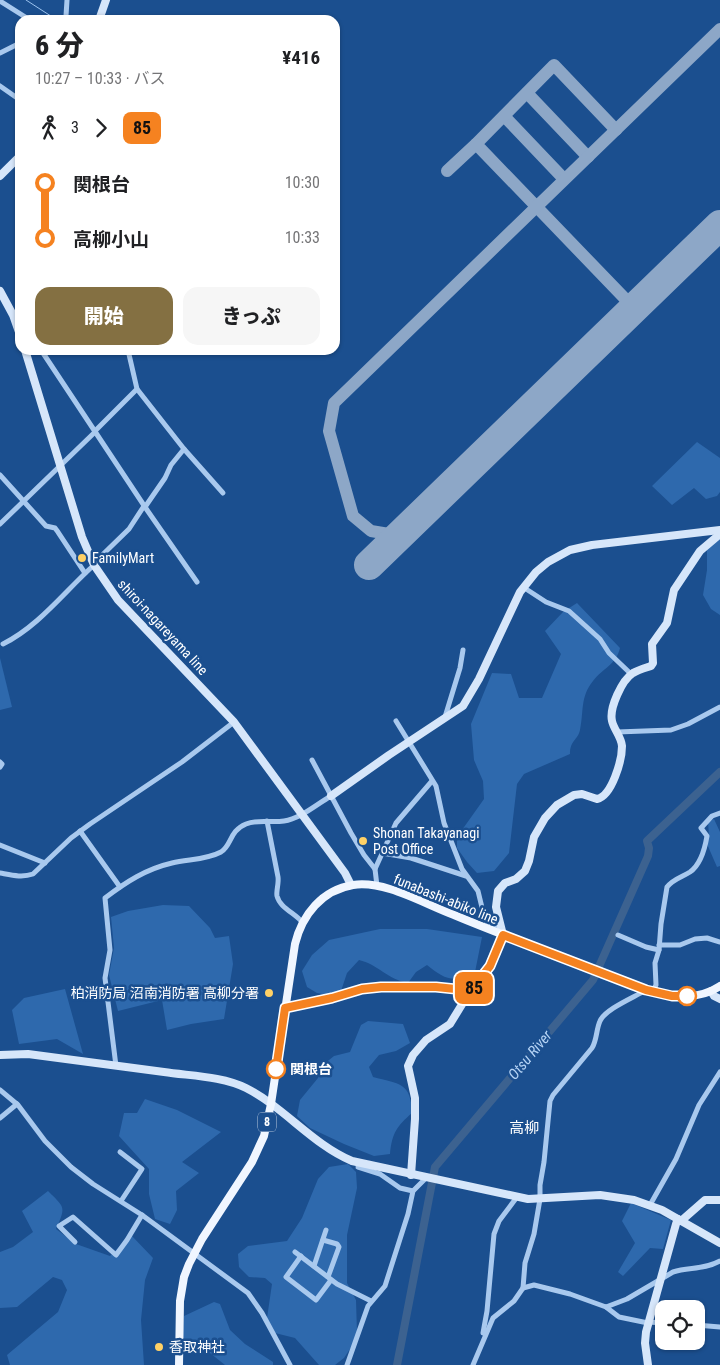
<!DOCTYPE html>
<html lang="ja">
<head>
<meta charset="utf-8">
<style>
  body { margin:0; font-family:"Roboto Condensed","Noto Sans JP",sans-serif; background:#f6f6f6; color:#202124; height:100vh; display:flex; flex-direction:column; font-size:19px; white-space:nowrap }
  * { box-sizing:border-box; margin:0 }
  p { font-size:16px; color:#757577 }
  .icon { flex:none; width:28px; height:28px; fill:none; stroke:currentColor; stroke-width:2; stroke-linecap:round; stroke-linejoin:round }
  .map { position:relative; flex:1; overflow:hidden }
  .sheet { position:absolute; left:15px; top:15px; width:325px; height:340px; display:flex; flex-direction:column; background:#fff; border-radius:15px; box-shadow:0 1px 4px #0004 }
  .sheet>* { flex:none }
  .badge { padding:0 10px; border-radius:8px; font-size:18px; line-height:32px }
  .controls { position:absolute; left:655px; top:1300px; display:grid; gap:10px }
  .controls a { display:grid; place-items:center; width:50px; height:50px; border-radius:10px; background:#fff; box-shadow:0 1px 4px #0004; font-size:25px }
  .map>.badge { position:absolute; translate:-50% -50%; box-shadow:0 0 0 2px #fff }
  .legs { display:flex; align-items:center; gap:8px; height:55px; padding:0 20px; font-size:16px }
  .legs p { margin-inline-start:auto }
  .overview { display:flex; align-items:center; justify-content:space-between; height:85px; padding:0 20px }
  h1 { font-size:28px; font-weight:800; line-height:38px }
  .action { display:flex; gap:10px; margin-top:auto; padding:10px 20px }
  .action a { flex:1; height:58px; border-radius:15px; background:#847042; color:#fff; font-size:20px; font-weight:800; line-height:58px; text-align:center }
  .action a+a { background:#f6f6f6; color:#202124 }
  ul { padding:0 20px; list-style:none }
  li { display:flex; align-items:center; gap:18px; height:55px; font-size:19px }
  li i { display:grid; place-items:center; width:8px; height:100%; margin:0 6px; background:currentColor }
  li i::after { content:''; width:12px; height:12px; margin:-6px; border:4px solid; border-radius:50%; background:#fff }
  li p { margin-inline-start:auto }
  li:first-child i { background:linear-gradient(#0000 50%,currentColor 0) }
  li:last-child i { background:linear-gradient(currentColor 50%,#0000 0) }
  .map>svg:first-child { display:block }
</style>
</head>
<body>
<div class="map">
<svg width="720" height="1365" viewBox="0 0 720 1365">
  <rect width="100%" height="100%" fill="#1b4f8f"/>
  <g fill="#2e69ad">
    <path d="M697 442 720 458V492L717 496 706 499 694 488 672 505 652 486Z"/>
    <path d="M720 536V615L711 609 703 595 707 570V548Z"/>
    <path d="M577 603 620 648C616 665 603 668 593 681 580 697 584 711 580 730 578 740 570 740 570 754L524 774 517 784 509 853 494 871 477 873 467 862 457 848V837L484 799 483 781 474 760 471 724 492 673 511 674 519 698H542L561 654 545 631 563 612Z"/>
    <path d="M0 658 12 707 0 710Z"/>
    <path d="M714 819 720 832V866L717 867 707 844 709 836 708 822Z"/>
    <path d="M163 905 189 906 210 928 215 938 229 936 233 964 224 1019 191 1024 167 1030 162 1000 118 1011 109 975 114 948 111 917 128 911Z"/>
    <path d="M380 929H427L482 937 475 972C454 984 444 979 427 965L416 972 408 983C389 980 377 964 359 960L347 973 339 997 317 993 307 987 302 971 312 955 329 940Z"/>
    <path d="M65 989 83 1054 57 1039 19 1044 12 1010 24 998Z"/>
    <path d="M368 1021 403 1024 410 1043 396 1051 379 1055 369 1067 373 1077C399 1084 411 1082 412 1113 397 1126 392 1133 390 1154L374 1156 344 1144 310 1128 297 1116 300 1100 318 1078 323 1065 334 1056 350 1052 361 1025Z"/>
    <path d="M145 1099 177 1110 221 1132 182 1162 199 1173 176 1191 177 1210 170 1224 155 1219 149 1194V1169L119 1136 124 1113H137Z"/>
    <path d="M348 1164 356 1172 357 1188 347 1235V1283L356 1300 357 1333 352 1346 344 1358 335 1365H319L295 1338 275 1333 267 1318 272 1284 265 1278 249 1277 239 1267 238 1254 248 1246 287 1241 302 1218 318 1179 329 1167Z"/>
    <path d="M48 1191C65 1208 66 1206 56 1229L76 1244 110 1256 131 1235 153 1258 145 1280 141 1320 144 1365H10L7 1355 58 1312 67 1290 62 1280 53 1277 17 1307 0 1308V1252L13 1247 33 1232 22 1211Z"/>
    <path d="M631 1203 671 1220 663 1249 650 1248 623 1276 618 1272 635 1243 622 1221Z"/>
    <path d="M214 1302 220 1304 230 1330 245 1344 273 1362V1365H225L200 1345 182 1341 184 1316Z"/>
  </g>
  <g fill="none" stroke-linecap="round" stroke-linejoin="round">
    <path stroke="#9cc4f0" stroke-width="1" d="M26 0 57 20"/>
    <path stroke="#3c6290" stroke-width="8" d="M397 1365 435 1167 593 980 648 856 649 848 647 841 720 772"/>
    <g stroke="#8da7c7" stroke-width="12">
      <path d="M527 93 588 157"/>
      <path d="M504 116 564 179"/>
      <path d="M616 130 554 65 476 144 634 308"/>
      <path d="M447 171 476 144"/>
      <path d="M404 530 389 534 371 531 353 516 329 431 334 403 720 29"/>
    </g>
    <path stroke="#8da7c7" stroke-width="30" d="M369 565 720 225"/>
    <g stroke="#a9c9ee" stroke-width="5">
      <path d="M0 1 30 20"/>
      <path d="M64 20 66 16 67 0"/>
      <path d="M0 53 20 43"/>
      <path d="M0 86 20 100"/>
      <path d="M41 350 145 507 197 582"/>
      <path d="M137 389 184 449 223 493"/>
      <path d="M95 431 137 389 128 350"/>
      <path d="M0 475 46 526 55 528 58 532 85 573"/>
      <path d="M145 507 165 478 171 465 184 449"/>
      <path d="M0 524 95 432"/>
      <path d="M93 564 129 529 144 506"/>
      <path d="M523 587 546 602 569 611 600 639 609 653 631 674"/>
      <path d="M3 644C39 626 64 592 94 565"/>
      <path d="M445 717 460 668 463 650"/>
      <path d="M396 721 436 786 444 823 462 869 478 891 485 920 492 925 501 926"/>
      <path d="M617 732 671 730 688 724 720 707"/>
      <path d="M312 760 351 833 364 855 375 869 377 886"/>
      <path d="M0 762 2 764 0 767"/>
      <path d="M267 821 278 877C279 883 276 891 277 896 280 908 295 913 302 922"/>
      <path d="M80 831 120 887"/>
      <path d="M0 845 45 863"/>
      <path d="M382 853 411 858 466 876"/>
      <path d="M375 869 396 823 432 781"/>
      <path d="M0 873C11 875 22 878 33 874L71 838 90 824 182 762 234 722"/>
      <path d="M618 935 646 947 659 950"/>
      <path d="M659 945H680L695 939 707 938 720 942"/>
      <path d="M652 992 656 985 655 963 659 950 661 924 667 887C673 879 682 877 690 872 700 865 705 848 707 836L701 828 712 816 720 813"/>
      <path d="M285 1008 332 998 362 989 381 987H435L465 990 469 993"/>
      <path d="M116 1066 105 978 110 950 105 898C126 882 146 869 172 863 188 859 206 860 221 852 232 845 229 831 246 824 258 819 270 823 284 821 300 819 317 804 331 796"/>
      <path d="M0 1090 18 1105 45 1141 71 1167 93 1184 142 1215 248 1293 262 1313 290 1365"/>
      <path d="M0 1118 17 1104"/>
      <path d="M120 1152 142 1169 121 1201"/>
      <path d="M359 1163 358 1167 380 1174 400 1188 413 1191"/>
      <path d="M650 1205 676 1159 699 1105 720 1072"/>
      <path d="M323 1240 337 1244 339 1247 328 1277"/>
      <path d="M75 1242 59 1226 73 1217 116 1255 127 1240 142 1215"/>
      <path d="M295 1252 337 1284 371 1301"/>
      <path d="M301 1256 286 1277 316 1300 331 1280"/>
      <path d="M314 1266 326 1230"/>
      <path d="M523 1288 534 1285 570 1294 606 1307 627 1299 673 1272C689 1267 704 1270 720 1261"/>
      <path d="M606 1307 619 1317 648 1323"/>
      <path d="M648 1322 664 1323"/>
      <path d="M696 1325 720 1327"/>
      <path d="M483 1333 487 1311 494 1234 499 1221 517 1197"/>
      <path d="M347 1365 368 1306 385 1286 408 1214 413 1191 426 1178"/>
      <path d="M473 1365 493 1318 514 1301 523 1288 525 1263 534 1234 540 1199V1185L544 1162 550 1101 553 1095 592 1048C597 1040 596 1030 600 1021 605 1009 635 997 646 990"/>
    </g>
    <g stroke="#d6e6fa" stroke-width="8">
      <path d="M99 20 106 0"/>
      <path d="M0 176 20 156"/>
      <path d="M0 291 13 315 20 335"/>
      <path d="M25 350 82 537 94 565 118 600 234 722 345 873 351 885"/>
      <path d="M331 796 389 755 463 706 479 679 520 592 536 572 548 562 570 550 592 545 720 530"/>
      <path d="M711 991 714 996 720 999"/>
      <path d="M0 1055 28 1054C73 1060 118 1066 164 1072 190 1076 222 1076 246 1088 285 1108 312 1144 352 1161L528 1199 600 1195 634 1200 662 1210 720 1243"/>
      <path d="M411 1175 415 1119V1098L408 1066 413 1055 426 1040 450 1024 469 993 490 966 503 935 496 907 498 891 505 883 516 879 525 871 529 861 534 837 545 818 557 805 574 795 582 794 597 799C612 796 622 760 622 746 621 736 614 730 612 721 609 708 622 680 633 673 638 670 645 668 651 666L653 663 652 644 667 623 674 590 700 551 720 534"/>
      <path d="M648 1365 645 1343 646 1332 676 1224 678 1219 681 1221 705 1200H720"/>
    </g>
    <path stroke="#f0f6ff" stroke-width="8" d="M179 1365 180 1301 184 1277 189 1264 202 1239 252 1162 264 1136 271 1104 295 944C302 915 322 890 353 885 385 880 424 904 454 915 497 933 541 949 585 966 607 975 629 985 652 992 676 997 699 1000 720 986"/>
  </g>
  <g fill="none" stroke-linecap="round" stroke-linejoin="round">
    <defs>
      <path id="line-1" d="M276 1069 285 1008 332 998 362 989 381 987H436L465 990 469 993 490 966 503 935 646 990 672 996H687"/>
    </defs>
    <use href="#line-1" stroke="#fff" stroke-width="11"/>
    <use href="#line-1" stroke="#f58220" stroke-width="8"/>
  </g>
  <g fill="#ffd166" stroke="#1b4f8f" stroke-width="2">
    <circle cx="82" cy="558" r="5"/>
    <circle cx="363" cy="841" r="5"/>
    <circle cx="269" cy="993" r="5"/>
    <circle cx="159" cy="1347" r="5"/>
  </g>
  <g fill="#fff" stroke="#f58220" stroke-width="2.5">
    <circle cx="687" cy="996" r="9"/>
    <circle cx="276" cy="1069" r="9"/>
  </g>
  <g text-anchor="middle" stroke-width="5" stroke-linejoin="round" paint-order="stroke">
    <rect fill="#1b4f8f" stroke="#bbcadd" stroke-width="1" x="258" y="1112.5" width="18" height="19" rx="4"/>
    <g font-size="12" font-weight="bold" fill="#fff">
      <text x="267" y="1126">8</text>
    </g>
    <g font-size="14" fill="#fff" stroke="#1b4f8f" text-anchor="start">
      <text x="92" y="563">FamilyMart</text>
      <text x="373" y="838">Shonan Takayanagi<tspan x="373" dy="16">Post Office</tspan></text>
      <text x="259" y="998" text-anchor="end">柏消防局 沼南消防署 高柳分署</text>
      <text x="169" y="1352">香取神社</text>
    </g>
    <g font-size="14" fill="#fff" stroke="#1b4f8f">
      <text transform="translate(163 627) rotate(47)" y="5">shiroi-nagareyama line</text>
      <text transform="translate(446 899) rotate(22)" y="5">funabashi-abiko line</text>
    </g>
    <g font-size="14" font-weight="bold" fill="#fff" stroke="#1b4f8f" text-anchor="start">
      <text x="290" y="1074">関根台</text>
    </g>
    <g font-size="15" font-style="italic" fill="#b5d3f5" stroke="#1b4f8f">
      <text transform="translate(530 1055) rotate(-50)" y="5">Otsu River</text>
    </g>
    <g font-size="15" fill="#fff" stroke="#1b4f8f">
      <text x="524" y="1133">高柳</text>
    </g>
  </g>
</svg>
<div class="controls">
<a><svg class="icon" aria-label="locate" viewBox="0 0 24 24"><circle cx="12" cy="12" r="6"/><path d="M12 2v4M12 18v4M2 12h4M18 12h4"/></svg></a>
</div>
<b class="badge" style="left:474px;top:988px;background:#f58220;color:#111">85</b>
<section class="sheet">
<div class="overview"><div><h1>6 分</h1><p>10:27 – 10:33 · バス</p></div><b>¥416</b></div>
<div class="legs"><svg class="icon" aria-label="walk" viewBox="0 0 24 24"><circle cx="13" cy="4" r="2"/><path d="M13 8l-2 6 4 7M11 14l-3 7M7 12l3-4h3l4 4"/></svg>3<svg class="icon" aria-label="forward" viewBox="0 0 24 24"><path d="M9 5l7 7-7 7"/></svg><b class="badge" style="background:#f58220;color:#111">85</b></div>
<ul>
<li><i style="color:#f58220"></i><b>関根台</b><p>10:30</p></li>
<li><i style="color:#f58220"></i><b>高柳小山</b><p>10:33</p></li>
</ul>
<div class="action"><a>開始</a><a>きっぷ</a></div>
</section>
</div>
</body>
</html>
